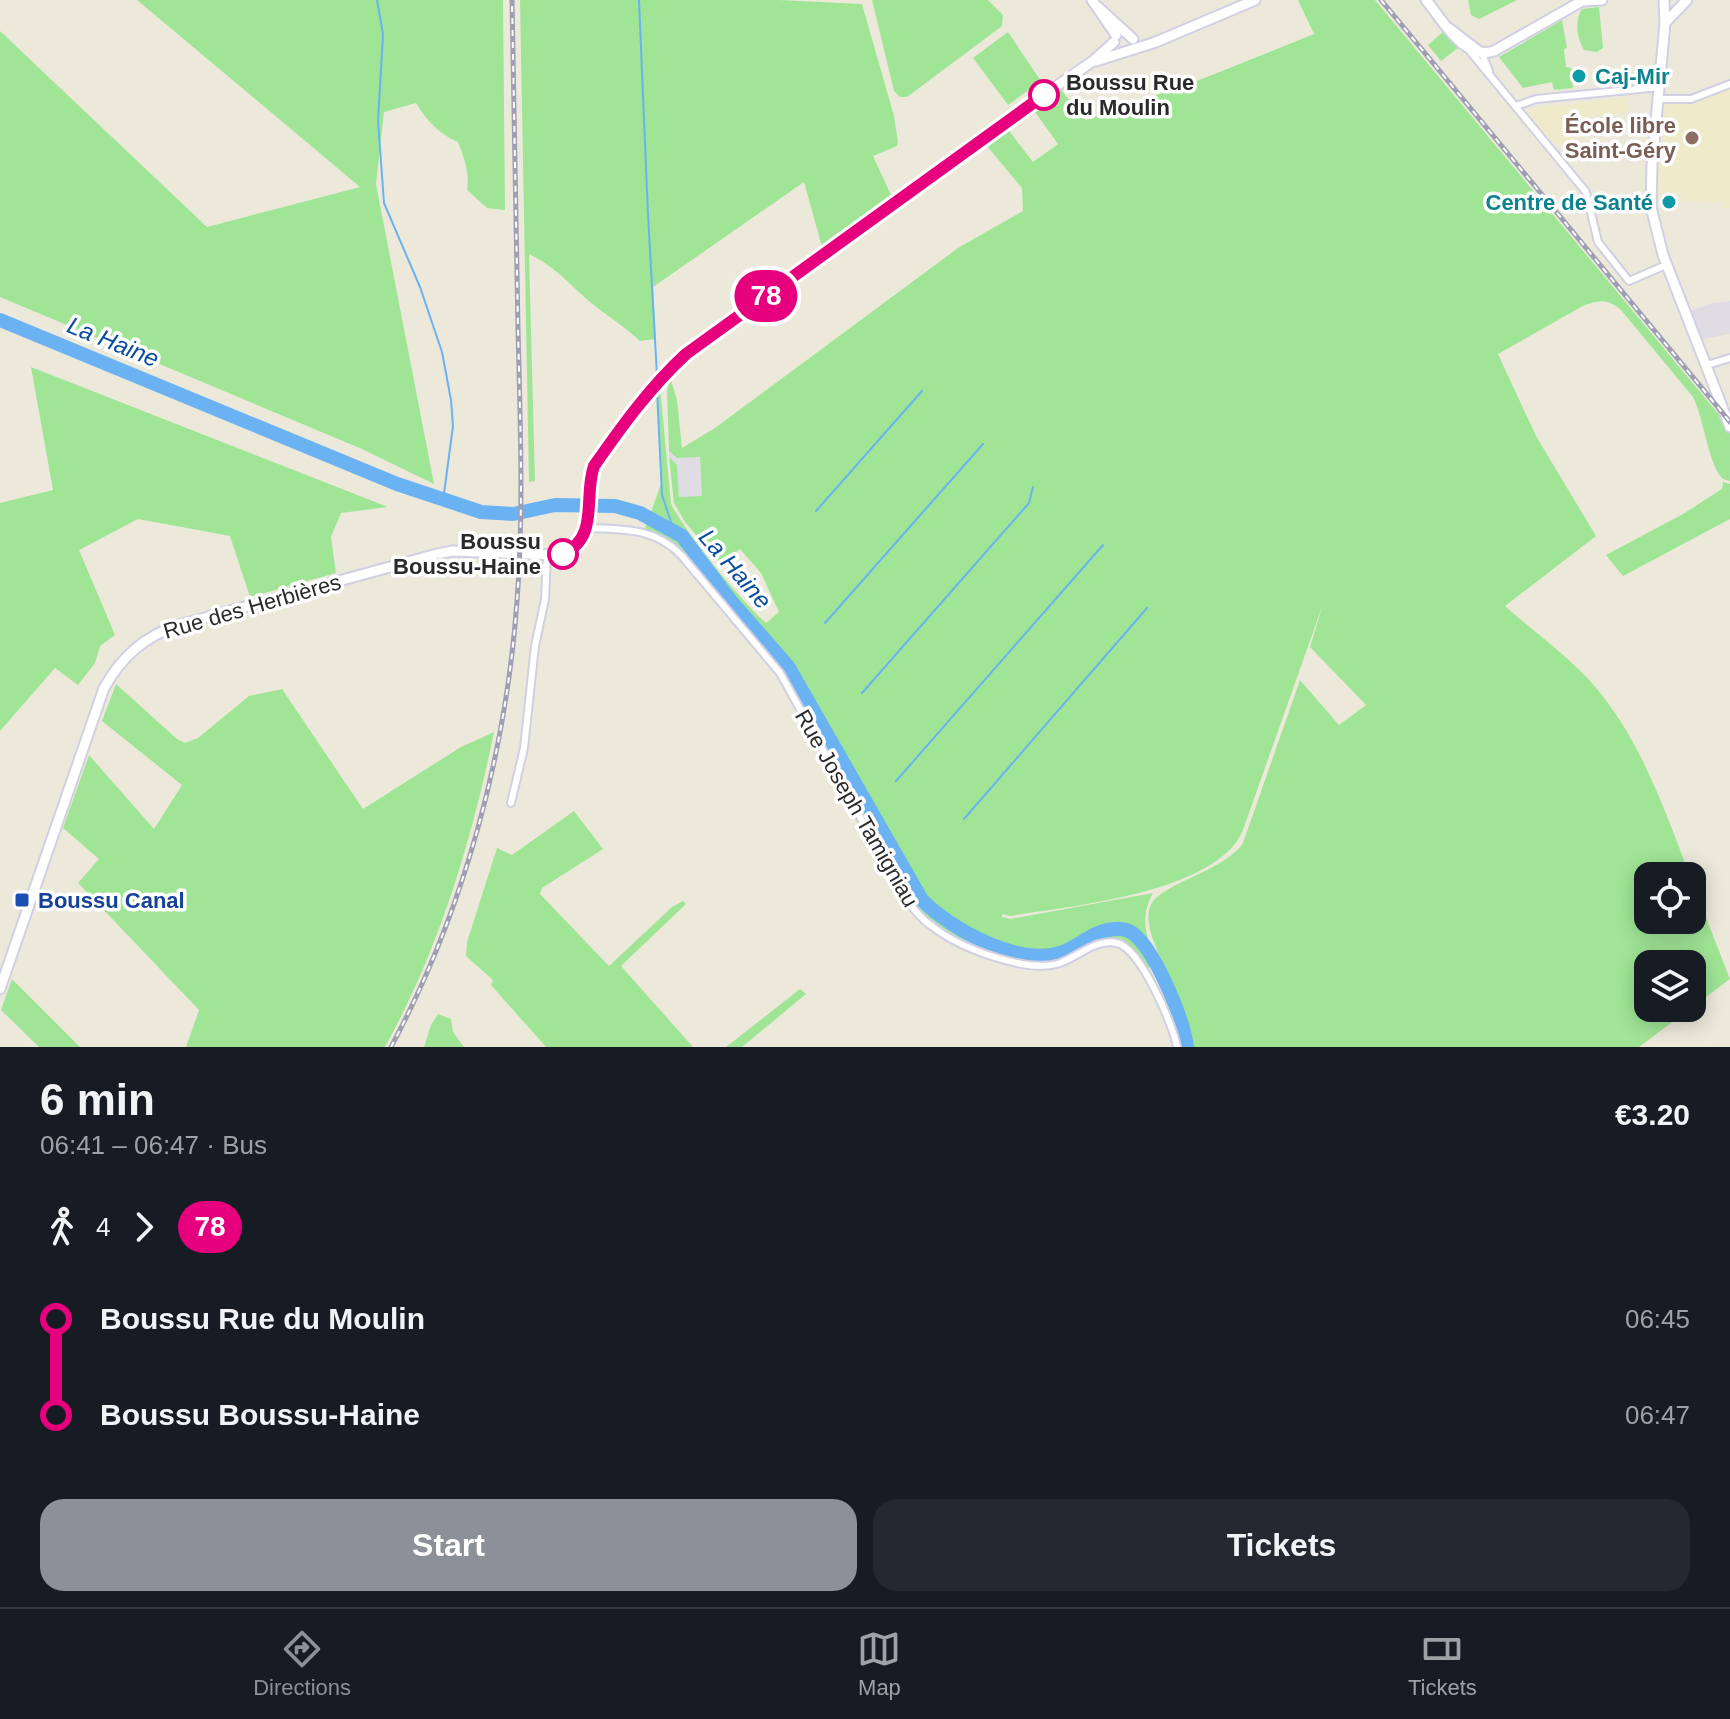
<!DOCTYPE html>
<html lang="en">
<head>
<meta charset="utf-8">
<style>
  body { margin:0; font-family:Arial,sans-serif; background:#242831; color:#f1f3f6; height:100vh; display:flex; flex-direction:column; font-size:30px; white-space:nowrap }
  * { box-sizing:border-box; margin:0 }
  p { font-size:26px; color:#9ea1a6 }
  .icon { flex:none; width:44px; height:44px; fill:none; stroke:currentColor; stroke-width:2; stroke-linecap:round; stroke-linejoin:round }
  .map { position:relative; height:1047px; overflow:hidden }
  .drawer { display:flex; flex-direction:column; background:#171b24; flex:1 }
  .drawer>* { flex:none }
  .badge { padding:0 16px; border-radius:26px; font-size:28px; line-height:52px }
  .buttons { position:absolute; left:1634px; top:862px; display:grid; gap:16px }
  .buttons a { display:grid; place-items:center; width:72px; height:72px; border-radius:16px; background:#171b24; box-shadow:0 4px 20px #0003; font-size:40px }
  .map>.badge { position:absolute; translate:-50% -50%; box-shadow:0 0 0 4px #fff }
  .legs { display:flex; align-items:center; gap:12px; height:88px; padding:0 40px; font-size:26px }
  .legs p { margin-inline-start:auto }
  .head { display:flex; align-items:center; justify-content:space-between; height:136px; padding:0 40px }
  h1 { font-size:44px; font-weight:800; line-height:60px }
  .button { display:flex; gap:16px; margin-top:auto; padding:16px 40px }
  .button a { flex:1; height:92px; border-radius:24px; background:#8c9099; color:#fff; font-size:32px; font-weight:800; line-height:92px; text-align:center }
  .button a+a { background:#242831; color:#f1f3f6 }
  ul { padding:0 40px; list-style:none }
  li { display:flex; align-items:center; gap:28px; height:96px; font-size:30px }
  li i { display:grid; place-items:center; width:12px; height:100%; margin:0 10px; background:currentColor }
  li i::after { content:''; width:20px; height:20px; margin:-10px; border:6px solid; border-radius:50%; background:#171b24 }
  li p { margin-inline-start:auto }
  li:first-child i { background:linear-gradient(#0000 50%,currentColor 0) }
  li:last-child i { background:linear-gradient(currentColor 50%,#0000 0) }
  .menu { display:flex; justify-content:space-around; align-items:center; height:112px; border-top:2px solid #363941; background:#171b24; font-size:22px; color:#9ea1a6 }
  .menu a { display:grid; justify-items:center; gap:4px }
  .menu .current { color:#8c9099 }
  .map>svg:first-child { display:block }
</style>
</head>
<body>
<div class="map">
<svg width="1730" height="1047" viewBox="0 0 1730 1047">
  <rect width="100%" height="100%" fill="#ece9db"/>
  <g fill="#e0dce4">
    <path d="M1730 301V334L1697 340 1685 313 1712 303Z"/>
    <path d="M669 451 678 458 700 457 703 496 679 498 677 465 669 457Z"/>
  </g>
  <g fill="#efeaca">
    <path d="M1730 84V208H1723V203L1681 201V196L1650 194 1659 99H1691Z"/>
    <path d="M1627 98 1628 112 1586 117 1588 136 1576 138 1555 146 1530 116 1528 109Z"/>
  </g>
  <g fill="#a0e596" fill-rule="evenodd">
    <path d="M137 0H503L505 210 487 208 467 190C470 173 464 158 458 142 440 135 426 120 416 103L384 112 376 184 434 484 362 449 0 297V31L207 227 360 187Z"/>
    <path d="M520 0H779L862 4 894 116 898 142 897 146 873 156 892 197 822 247 804 182 653 287 656 339 640 341C620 322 597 310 580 293 563 277 550 264 529 254L535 481 529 482Z"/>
    <path d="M872 0H988L1003 15 1002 26 907 97H900L894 91Z"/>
    <path d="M1298 0H1375L1730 428V481C1723 479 1723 480 1719 474 1707 455 1704 420 1693 397L1621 310C1607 298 1597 300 1581 307L1498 354 1536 436 1596 536 1505 606C1535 633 1571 658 1597 689 1642 743 1665 811 1690 876H1648V920H1692V882L1730 979 1639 1047H1191L1181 1009 1160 965 1162 962C1156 946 1144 924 1150 907 1159 883 1224 872 1243 843L1300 680 1339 725 1366 705 1310 647 1323 604 1243 830C1217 893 1070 906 1010 916L1002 914V917L1010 919 1153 893C1139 918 1146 938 1158 962L1146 969C1137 959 1133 942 1117 940 1094 936 1079 955 1059 960 1012 974 945 936 913 904L788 681 681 550 668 539 645 529 661 484 657 389 660 387 671 504C689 537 738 598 766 623L779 612 761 573 740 549 722 565 685 522 674 503 669 457 677 465 679 497 702 496 700 457 677 458 669 451 667 391 670 377 677 400 682 448 715 428 958 248 1023 211 1022 188 982 140 1003 123 1033 162 1058 144 1030 105 1057 85 1086 120 1207 77 1314 34ZM1648 964H1692V1008H1648Z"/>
    <path d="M1468 0H1517L1479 19 1471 15Z"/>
    <path d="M1599 7 1603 48 1597 52 1584 50C1577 38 1574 22 1582 9Z"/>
    <path d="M1562 20 1567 48 1564 49 1566 67 1571 68 1573 88 1554 90 1552 82 1523 88 1499 57Z"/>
    <path d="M1444 31 1458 48 1441 61 1428 45Z"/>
    <path d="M1008 32 1041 81 1008 105 973 58Z"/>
    <path d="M31 367 388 507 341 513 331 537 336 573 250 597 230 536 138 519 79 550 115 635 100 646 95 663 78 685 55 668 0 731V503L53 490Z"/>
    <path d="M1723 482 1730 484V519L1623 576 1606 555 1683 514 1722 489Z"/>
    <path d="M116 684 177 739 185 743 198 738 249 696 282 689 363 809 461 747 494 732C472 840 439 950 385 1047H186L199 1010 78 883 99 859 63 828 89 755 154 829 182 785 102 721Z"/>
    <path d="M574 811 603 849 542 888 540 894 609 966 672 907 683 901 686 904 621 966 693 1047H546L491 985 493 980 466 956 467 942 497 848 512 855Z"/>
    <path d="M12 979 80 1047H39L1 1010Z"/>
    <path d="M800 989 806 994 742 1047H726Z"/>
    <path d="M438 1014 451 1019 453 1032 464 1047H424L431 1025Z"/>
  </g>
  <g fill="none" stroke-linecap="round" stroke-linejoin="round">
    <g stroke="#6bb2f2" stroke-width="2">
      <path d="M377 0 383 34 378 121 384 203 420 287 442 352 451 400 453 426 443 501"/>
      <path d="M639 0 648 214 657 376"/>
      <path d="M657 391 662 495 674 531"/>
      <path d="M816 511 922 391"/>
      <path d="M825 623 983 444"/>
      <path d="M862 693 1029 503 1033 487"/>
      <path d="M896 781 1103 545"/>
      <path d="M964 819 1147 608"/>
    </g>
    <path stroke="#6bb2f2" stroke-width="14" d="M0 320 397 484 481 512 513 514 555 505 615 506 640 513 682 536 731 601 788 666 922 900C951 929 1017 966 1060 953 1079 947 1093 930 1115 929 1123 928 1131 931 1137 937 1157 956 1184 1020 1187 1047"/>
    <defs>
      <g id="street">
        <path d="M1450 27 1481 51 1489 71"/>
        <path d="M1469 50 1586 192 1598 242 1629 281 1666 265"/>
        <path d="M1659 99H1691L1730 84"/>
        <path d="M1516 106 1536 99 1660 87"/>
        <path d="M1707 365 1730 358"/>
        <path d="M588 528C623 529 655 528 681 555L780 673 904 896C912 908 921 919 933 927 960 948 1027 974 1060 963 1079 956 1097 938 1117 943 1140 948 1173 1024 1177 1047"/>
        <path d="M511 803 524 748 535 646 545 599 547 555"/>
      </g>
      <g id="secondary">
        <path d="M1092 0 1116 35"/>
        <path d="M1426 0C1443 20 1463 61 1494 51L1582 1 1602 0"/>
        <path d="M1664 0 1665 23 1652 164 1651 207 1663 255 1730 427"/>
        <path d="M1098 7 1133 39"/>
        <path d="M1665 23 1687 0"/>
        <path d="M1096 61 1156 42 1255 0"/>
        <path d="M0 989 104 688C122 656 145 636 179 625L437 554 452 551 554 555C601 550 583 496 594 466 622 426 650 387 686 354L1003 123 1093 61 1114 42"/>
      </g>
    </defs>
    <use href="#street" stroke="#d1d0e3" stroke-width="10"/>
    <use href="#secondary" stroke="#d1d0e3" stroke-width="13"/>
    <use href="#street" stroke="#fff" stroke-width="6"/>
    <use href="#secondary" stroke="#fff" stroke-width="9"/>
    <defs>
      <g id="rail">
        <path d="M1381 0 1730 422"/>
        <path d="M391 1047C464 911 506 754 517 601 524 510 520 418 518 328 516 218 514 109 512 0"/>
      </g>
    </defs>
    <use href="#rail" stroke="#9f9eb5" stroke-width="5"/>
    <use href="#rail" stroke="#fff" stroke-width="2" stroke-dasharray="6" stroke-linecap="butt"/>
  </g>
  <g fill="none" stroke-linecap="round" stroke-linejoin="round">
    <defs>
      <path id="line-1" d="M563 554C600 537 583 497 594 466 622 426 650 387 686 354L1044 95"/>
    </defs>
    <use href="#line-1" stroke="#fff" stroke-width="18"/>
    <use href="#line-1" stroke="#e6007e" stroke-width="12"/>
  </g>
  <g fill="#0f9aa8" stroke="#fff" stroke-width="3">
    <circle cx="1579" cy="76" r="8"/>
    <circle cx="1669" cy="202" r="8"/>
  </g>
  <g fill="#fff" stroke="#e6007e" stroke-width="4">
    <circle cx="1044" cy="95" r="14"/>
    <circle cx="563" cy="554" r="14"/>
  </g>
  <circle fill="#8d6e63" stroke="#fff" stroke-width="3" cx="1692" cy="138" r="8"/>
  <rect fill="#1a4fb4" stroke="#fff" stroke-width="3" x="14" y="892" width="16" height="16" rx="4"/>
  <g text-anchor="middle" stroke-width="7" stroke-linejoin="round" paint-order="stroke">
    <g font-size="22" font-weight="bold" fill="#0d838f" stroke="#fff" text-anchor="start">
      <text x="1595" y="84">Caj-Mir</text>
      <text x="1653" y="210" text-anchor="end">Centre de Santé</text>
    </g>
    <g font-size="22" font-weight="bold" fill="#2a2a2a" stroke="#fff" text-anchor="start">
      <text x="1066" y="90">Boussu Rue<tspan x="1066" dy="25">du Moulin</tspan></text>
      <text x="541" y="549" text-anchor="end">Boussu<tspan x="541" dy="25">Boussu-Haine</tspan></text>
    </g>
    <g font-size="22" font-weight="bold" fill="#785e54" stroke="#fff" text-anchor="end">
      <text x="1676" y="133">École libre<tspan x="1676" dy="25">Saint-Géry</tspan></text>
    </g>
    <g font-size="22" fill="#2a2a2a" stroke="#fff">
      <text transform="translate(252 606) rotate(-16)" y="8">Rue des Herbières</text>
      <text transform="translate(857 808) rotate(60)" y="8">Rue Joseph Tamigniau</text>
    </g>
    <g font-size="22" font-weight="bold" fill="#164399" stroke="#fff" text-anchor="start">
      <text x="38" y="908">Boussu Canal</text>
    </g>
    <g font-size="24" font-style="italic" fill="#094c9e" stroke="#fff">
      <text transform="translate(113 342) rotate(22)" y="8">La Haine</text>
      <text transform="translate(735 569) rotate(49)" y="8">La Haine</text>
    </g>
  </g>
</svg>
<div class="buttons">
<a><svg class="icon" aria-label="locate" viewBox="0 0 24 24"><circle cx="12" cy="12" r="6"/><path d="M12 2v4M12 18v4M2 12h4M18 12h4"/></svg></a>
<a><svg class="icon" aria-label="layers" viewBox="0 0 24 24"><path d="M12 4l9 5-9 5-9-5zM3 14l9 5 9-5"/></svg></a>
</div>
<b class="badge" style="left:766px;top:296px;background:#e6007e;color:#fff">78</b>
</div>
<section class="drawer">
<div class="head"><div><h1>6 min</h1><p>06:41 – 06:47 · Bus</p></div><b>€3.20</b></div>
<div class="legs"><svg class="icon" aria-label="walk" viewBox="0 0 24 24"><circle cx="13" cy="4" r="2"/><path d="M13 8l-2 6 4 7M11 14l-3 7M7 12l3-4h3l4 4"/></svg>4<svg class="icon" aria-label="forward" viewBox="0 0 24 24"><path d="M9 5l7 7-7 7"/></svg><b class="badge" style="background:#e6007e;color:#fff">78</b></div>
<ul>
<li><i style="color:#e6007e"></i><b>Boussu Rue du Moulin</b><p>06:45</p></li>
<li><i style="color:#e6007e"></i><b>Boussu Boussu-Haine</b><p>06:47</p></li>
</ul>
<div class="button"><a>Start</a><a>Tickets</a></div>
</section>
<nav class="menu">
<a class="current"><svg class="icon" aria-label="directions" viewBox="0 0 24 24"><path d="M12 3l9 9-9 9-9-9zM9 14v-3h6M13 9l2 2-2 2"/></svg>Directions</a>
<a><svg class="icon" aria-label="map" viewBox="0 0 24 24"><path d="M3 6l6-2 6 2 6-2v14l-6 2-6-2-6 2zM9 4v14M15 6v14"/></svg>Map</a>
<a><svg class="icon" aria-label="tickets" viewBox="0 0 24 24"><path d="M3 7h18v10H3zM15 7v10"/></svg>Tickets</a>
</nav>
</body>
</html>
